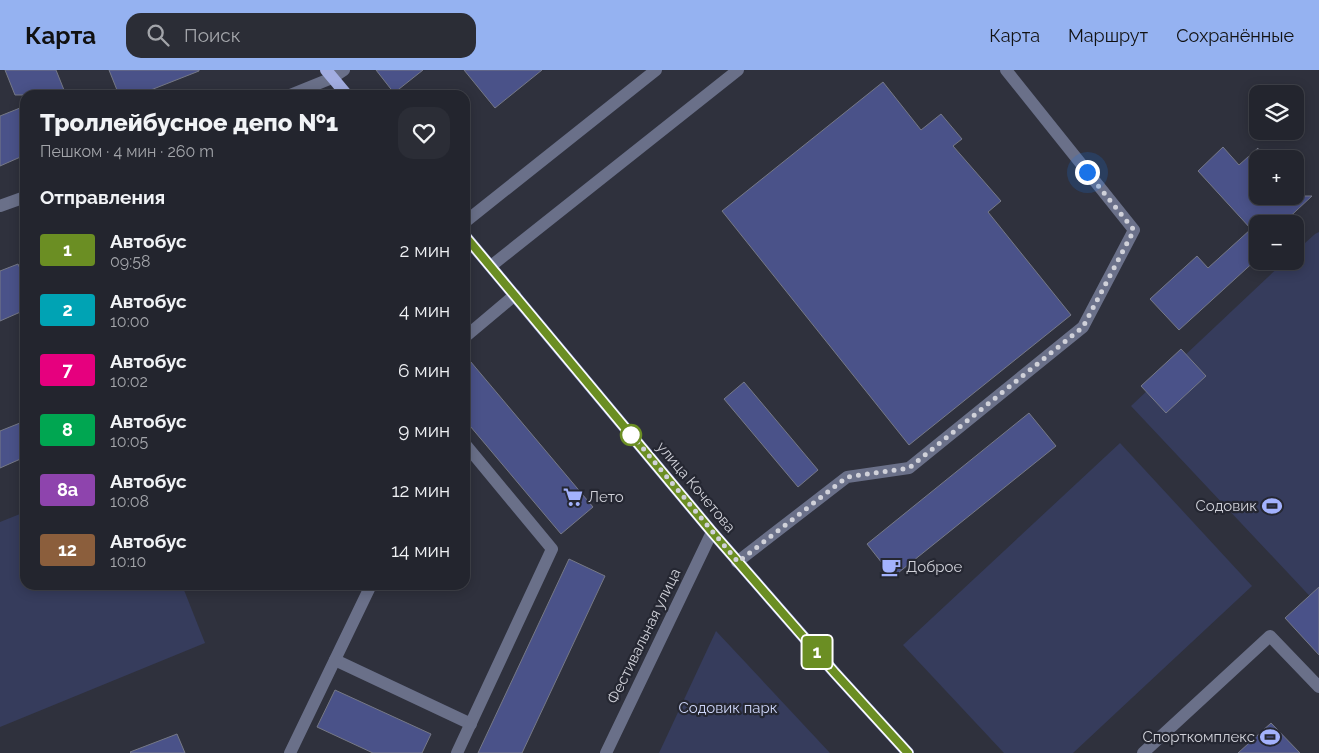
<!DOCTYPE html>
<html lang="ru">
<head>
<meta charset="utf-8">
<style>
  body { margin:0; font-family:Raleway,sans-serif; background:#2b2d36; color:#f1f3f6; height:100vh; display:flex; flex-direction:column; font-size:19px; white-space:nowrap }
  * { box-sizing:border-box; margin:0 }
  p { font-size:16px; color:#a3a5aa }
  .icon { flex:none; width:28px; height:28px; fill:none; stroke:currentColor; stroke-width:2; stroke-linecap:round; stroke-linejoin:round }
  .map { position:relative; flex:1; overflow:hidden }
  .panel { position:absolute; left:20px; top:20px; width:450px; height:500px; display:flex; flex-direction:column; background:#23252e; border-radius:15px; box-shadow:0 2px 12px #0003,0 0 0 1px #40424a }
  .panel>* { flex:none }
  .badge { padding:0 10px; border-radius:4px; font-size:18px; line-height:32px }
  .controls { position:absolute; left:1249px; top:15px; display:grid; gap:10px }
  .controls a { display:grid; place-items:center; width:55px; height:55px; border-radius:10px; background:#23252e; box-shadow:0 2px 12px #0003,0 0 0 1px #40424a; font-size:25px }
  .you { position:absolute; width:25px; height:25px; margin:-12px; border:4px solid #fff; border-radius:50%; background:#1a73e8; box-shadow:0 0 0 8px #1a73e833 }
  .map>.badge { position:absolute; translate:-50% -50%; box-shadow:0 0 0 2px #fff }
  h2 { padding:0 20px; font-size:19px; line-height:45px }
  .round { display:grid; place-items:center; flex:none; width:52px; height:52px; border-radius:15px; background:#2b2d36 }
  .overview { display:flex; align-items:center; justify-content:space-between; height:85px; padding:0 20px }
  h1 { font-size:24px; font-weight:800; line-height:38px }
  ul { padding:0; list-style:none }
  li { display:flex; align-items:center; gap:15px; height:60px; padding:0 20px }
  li div { flex:1 }
  li b { display:block; font-size:19px }
  li em { font-style:normal }
  li .badge { min-width:55px; font-weight:700; text-align:center }
  header { display:flex; align-items:center; gap:30px; box-sizing:border-box; height:70px; padding:0 25px; background:#95b2f1; color:#111 }
  header strong { font-size:24px }
  nav { display:flex; gap:28px; margin-inline-start:auto; font-size:18px }
  .search { width:350px; height:45px; background:#2b2d36; display:flex; align-items:center; gap:12px; box-sizing:border-box; padding:0 18px; border-radius:15px; color:#a3a5aa; font-size:19px }
  .map>svg:first-child { display:block }
</style>
</head>
<body>
<header>
<strong>Карта</strong>
<div class="search"><svg class="icon" aria-label="search" viewBox="0 0 24 24"><circle cx="10" cy="10" r="6"/><path d="M15 15l6 6"/></svg>Поиск</div>
<nav><a>Карта</a><a>Маршрут</a><a>Сохранённые</a></nav>
</header>
<div class="map">
<svg width="1319" height="683" viewBox="0 0 1319 683">
  <rect width="100%" height="100%" fill="#2f313d"/>
  <g fill="#363c5c">
    <path d="M1319 162V536L1131 336 1285 191H1295V182L1315 164Z"/>
    <path d="M1120 373 1252 516 1073 683H1004L903 575Z"/>
    <path d="M25 442V515H182L205 573 0 657V452Z"/>
    <path d="M716 561 830 683H659Z"/>
  </g>
  <g fill="#4a5289" stroke="#767987">
    <path d="M5 0H56L66 25H15Z"/>
    <path d="M109 0H199V1L138 25H119Z"/>
    <path d="M376 0H423L394 23Z"/>
    <path d="M464 0H542L495 38Z"/>
    <path d="M883 12 921 60 941 44 962 69 953 76 1001 131 988 142 1071 245 909 375 722 141Z"/>
    <path d="M25 36V85L0 96V46Z"/>
    <path d="M1223 77 1239 95 1258 78V126H1312L1282 154H1258V188L1179 260 1150 229 1197 186 1208 198 1251 159 1198 101Z"/>
    <path d="M18 194 25 210V240L0 251V201Z"/>
    <path d="M1181 279 1206 306 1166 343 1141 316Z"/>
    <path d="M465 285 593 437 561 464 465 350Z"/>
    <path d="M744 312 818 400 798 417 724 329Z"/>
    <path d="M1029 343 1056 376 893 507 867 474Z"/>
    <path d="M25 351V387L0 398V361Z"/>
    <path d="M569 489 605 506 522 683H478Z"/>
    <path d="M1319 517V585L1285 548Z"/>
    <path d="M335 620 431 664 422 683H373L317 657Z"/>
    <path d="M1271 653 1300 683H1238Z"/>
    <path d="M177 664 185 683H131L130 682Z"/>
  </g>
  <g fill="none" stroke-linecap="round" stroke-linejoin="round">
    <g stroke="#6a7089" stroke-width="12">
      <path d="M290 25 332 8 344 0"/>
      <path d="M0 136 25 127"/>
      <path d="M465 152 656 0"/>
      <path d="M491 196 738 0"/>
      <path d="M465 267 515 225"/>
      <path d="M737 492 847 407 909 398 1083 257 1134 160 1006 0"/>
      <path d="M335 590 471 654"/>
      <path d="M290 683 371 515"/>
      <path d="M457 683 552 479 465 374"/>
      <path d="M606 683 712 462"/>
      <path d="M1143 683 1270 566 1319 617"/>
    </g>
    <g stroke="#a2ade1" stroke-width="12">
      <path d="M326 0 347 25"/>
      <path d="M465 166 712 462 835 603 908 683"/>
    </g>
  </g>
  <g fill="none" stroke-linecap="round" stroke-linejoin="round">
    <defs>
      <path id="line" d="M465 166 712 462 835 603 908 683"/>
    </defs>
    <use href="#line" stroke="#fff" stroke-width="11"/>
    <use href="#line" stroke="#6b8e23" stroke-width="8"/>
    <path stroke="#d0d1d9" stroke-width="5" stroke-dasharray="0 9" d="M631 365 626 358 738 492 847 407 909 398 1083 257 1134 160 1087 102"/>
  </g>
  <defs>
    <symbol id="supermarket-bare" viewBox="-9 -9 18 18"><path d="M-6-5.5h2.5l.6 2H6L4.5 2H-2.5L-4.4-4H-6ZM-1.5 3.2a1.3 1.3 0 1 0 .1 0ZM3 3.2a1.3 1.3 0 1 0 .1 0Z" fill="#a3b2fd" stroke="#252732" stroke-width="2.5" paint-order="stroke"/></symbol>
    <symbol id="stadium-bare" viewBox="-9 -9 18 18"><path d="M0-5a6.5 5 0 1 0 0 10a6.5 5 0 1 0 0-10ZM-3.5-1.8h7v3.6h-7Z" fill="#a3b2fd" stroke="#252732" stroke-width="2.5" paint-order="stroke"/></symbol>
    <symbol id="cafe-bare" viewBox="-9 -9 18 18"><path d="M-5.5-4.5H6V0H3Q3 3.5 0 3.5H-2.5Q-5.5 3.5-5.5 0ZM3-3.2v2h1.7v-2ZM-6 4.5H4V6H-6Z" fill="#a3b2fd" stroke="#252732" stroke-width="2.5" paint-order="stroke"/></symbol>
  </defs>
  <g fill-rule="evenodd">
    <use href="#supermarket-bare" x="559" y="413" width="28" height="28"/>
    <use href="#stadium-bare" x="1258" y="422" width="28" height="28"/>
    <use href="#cafe-bare" x="877" y="483" width="28" height="28"/>
    <use href="#stadium-bare" x="1256" y="653" width="28" height="28"/>
  </g>
  <circle fill="#fff" stroke="#6b8e23" stroke-width="2.5" cx="631" cy="365" r="10"/>
  <g text-anchor="middle" stroke-width="4.5" stroke-linejoin="round" paint-order="stroke">
    <g font-size="15" fill="#d0d1d9" stroke="#252732">
      <text transform="translate(696 417) rotate(50)" y="5">улица Кочетова</text>
      <text transform="translate(644 566) rotate(-64)" y="5">Фестивальная улица</text>
    </g>
    <g font-size="15" fill="#d0d1d9" stroke="#252732" text-anchor="start">
      <text x="588" y="432">Лето</text>
      <text x="1257" y="441" text-anchor="end">Содовик</text>
      <text x="906" y="502">Доброе</text>
      <text x="1255" y="672" text-anchor="end">Спорткомплекс</text>
    </g>
    <g font-size="15" fill="#ccd4f6" stroke="#252732">
      <text x="728" y="643">Содовик парк</text>
    </g>
  </g>
</svg>
<div class="controls">
<a><svg class="icon" aria-label="layers" viewBox="0 0 24 24"><path d="M12 4l9 5-9 5-9-5zM3 14l9 5 9-5"/></svg></a>
<a>+</a>
<a>−</a>
</div>
<div class="you" style="left:1087px;top:102px"></div>
<b class="badge" style="left:817px;top:582px;background:#6b8e23;color:#fff">1</b>
<section class="panel">
<div class="overview"><div><h1>Троллейбусное депо №1</h1><p>Пешком · 4 мин · 260 m</p></div><a class="round"><svg class="icon" aria-label="heart" viewBox="0 0 24 24"><path d="M12 20l-8-8c-3-5 5-10 8-4 3-6 11-1 8 4z"/></svg></a></div>
<h2>Отправления</h2>
<ul>
<li><span class="badge" style="background:#6b8e23;color:#fff">1</span><div><b>Автобус</b><p>09:58</p></div><em>2 мин</em></li>
<li><span class="badge" style="background:#00a3b4;color:#fff">2</span><div><b>Автобус</b><p>10:00</p></div><em>4 мин</em></li>
<li><span class="badge" style="background:#e6007e;color:#fff">7</span><div><b>Автобус</b><p>10:02</p></div><em>6 мин</em></li>
<li><span class="badge" style="background:#00a651;color:#fff">8</span><div><b>Автобус</b><p>10:05</p></div><em>9 мин</em></li>
<li><span class="badge" style="background:#8e44ad;color:#fff">8а</span><div><b>Автобус</b><p>10:08</p></div><em>12 мин</em></li>
<li><span class="badge" style="background:#8b5e3c;color:#fff">12</span><div><b>Автобус</b><p>10:10</p></div><em>14 мин</em></li>
</ul>
</section>
</div>
</body>
</html>
